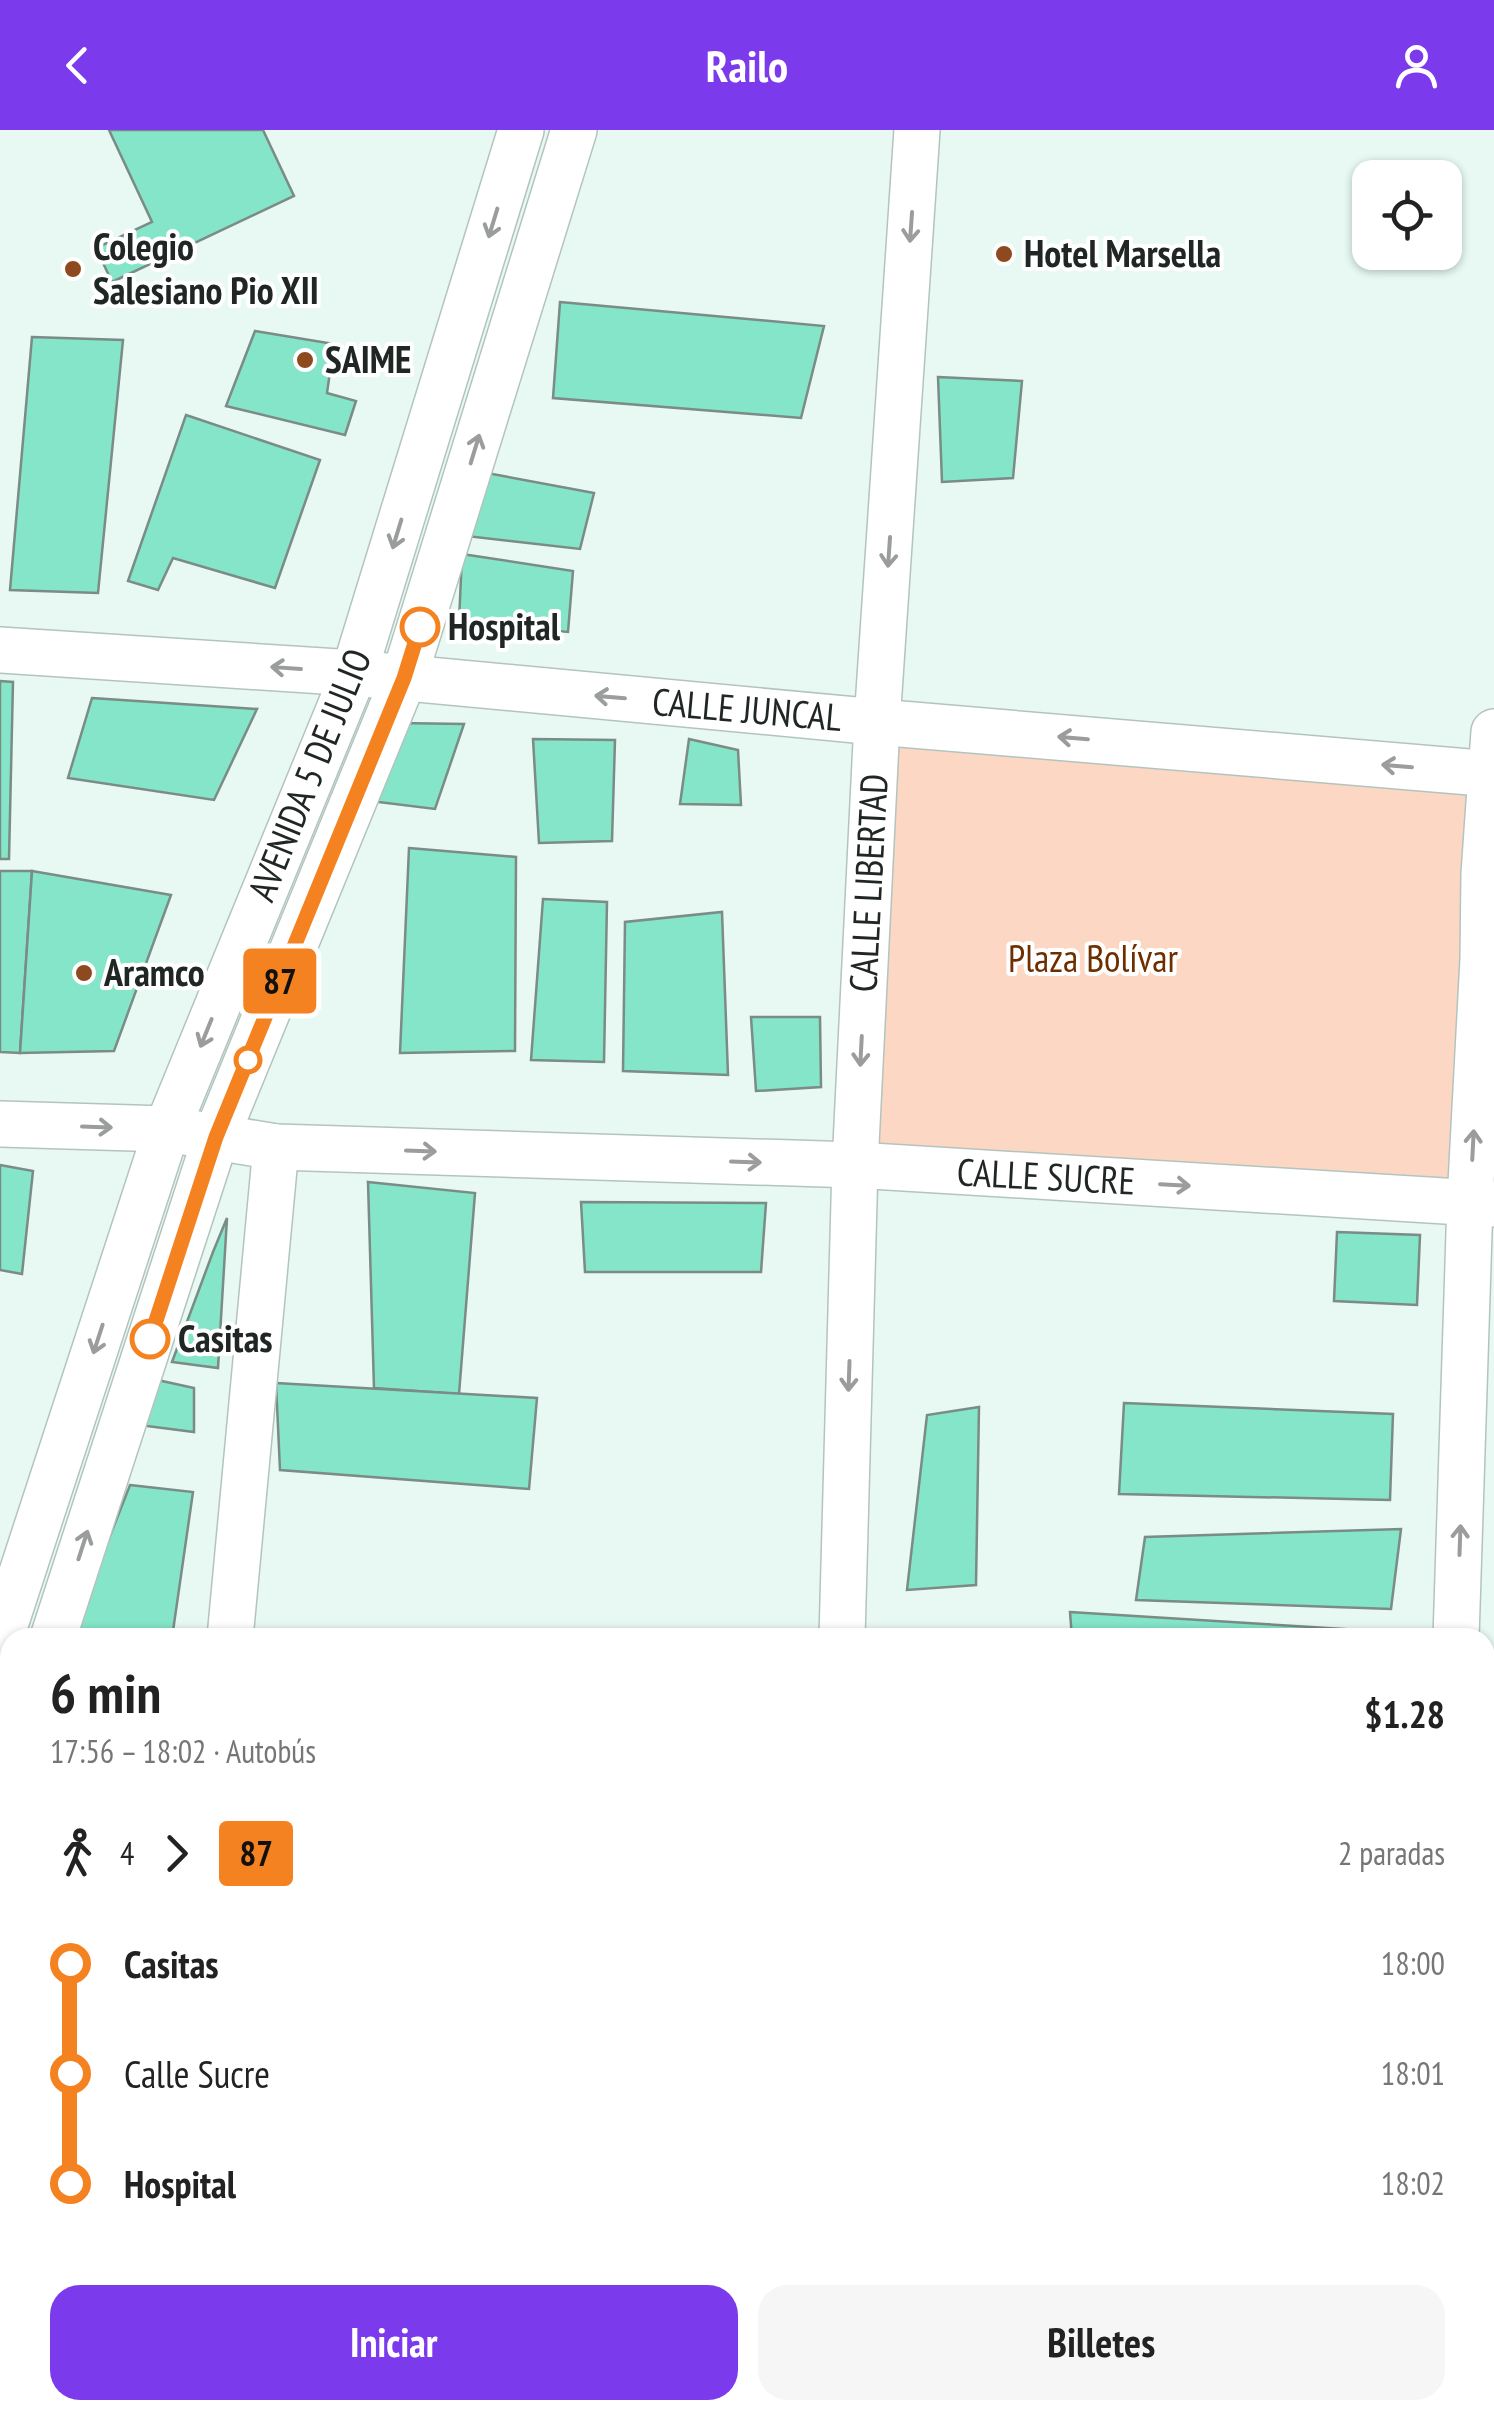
<!DOCTYPE html>
<html lang="es">
<head>
<meta charset="utf-8">
<style>
  body { margin:0; font-family:"PT Sans Narrow",sans-serif; background:#f6f6f6; color:#222; height:100vh; display:flex; flex-direction:column; font-size:38px; white-space:nowrap }
  * { box-sizing:border-box; margin:0 }
  p { font-size:32px; color:#767676 }
  .icon { flex:none; width:55px; height:55px; fill:none; stroke:currentColor; stroke-width:2; stroke-linecap:round; stroke-linejoin:round }
  .map { position:relative; flex:1; overflow:hidden }
  .details { position:absolute; left:0px; top:1498px; width:1495px; height:792px; display:flex; flex-direction:column; background:#fff; border-radius:30px 30px 0 0; box-shadow:0 2px 8px #0004 }
  .details>* { flex:none }
  .badge { padding:0 20px; border-radius:8px; font-size:35px; line-height:65px }
  .fabs { position:absolute; left:1352px; top:30px; display:grid; gap:20px }
  .fabs a { display:grid; place-items:center; width:110px; height:110px; border-radius:20px; background:#fff; box-shadow:0 2px 8px #0004; font-size:50px }
  .map>.badge { position:absolute; translate:-50% -50%; box-shadow:0 0 0 5px #fff }
  .legs { display:flex; align-items:center; gap:15px; height:110px; padding:0 50px; font-size:32px }
  .legs p { margin-inline-start:auto }
  .head { display:flex; align-items:center; justify-content:space-between; height:170px; padding:0 50px }
  h1 { font-size:55px; font-weight:800; line-height:75px }
  .cta { display:flex; gap:20px; margin-top:auto; padding:20px 50px }
  .cta a { flex:1; height:115px; border-radius:30px; background:#7c3aed; color:#fff; font-size:40px; font-weight:800; line-height:115px; text-align:center }
  .cta a+a { background:#f6f6f6; color:#222 }
  ul { padding:0 50px; list-style:none }
  li { display:flex; align-items:center; gap:35px; height:110px; font-size:38px }
  li i { display:grid; place-items:center; width:15px; height:100%; margin:0 12px; background:currentColor }
  li i::after { content:''; width:25px; height:25px; margin:-12px; border:8px solid; border-radius:50%; background:#fff }
  li p { margin-inline-start:auto }
  li:first-child i { background:linear-gradient(#0000 50%,currentColor 0) }
  li:last-child i { background:linear-gradient(currentColor 50%,#0000 0) }
  header { display:flex; justify-content:space-between; align-items:center; height:130px; padding:0 50px; background:#7c3aed; color:#fff; font-size:45px; font-weight:800 }
  .map>svg:first-child { display:block }
</style>
</head>
<body>
<header><svg class="icon" aria-label="back" viewBox="0 0 24 24"><path d="M15 5l-7 7 7 7"/></svg>Railo<svg class="icon" aria-label="person" viewBox="0 0 24 24"><circle cx="12" cy="8" r="4"/><path d="M4 21q1-7 8-7t8 7"/></svg></header>
<div class="map">
<svg width="1494" height="2288" viewBox="0 0 1494 2288">
  <rect width="100%" height="100%" fill="#e7f9f2"/>
  <path fill="#fcd8c4" d="M885 601 1480 652 1460 1063 865 1026Z"/>
  <g fill="#84e5c8" stroke="#7b8b85" stroke-width="2.5">
    <path d="M109 0H263L294 66 112 152 96 118 152 92Z"/>
    <path d="M560 172 824 196 801 288 553 268Z"/>
    <path d="M255 201 334 214 327 263 356 271 345 305 226 276Z"/>
    <path d="M32 207 123 210 98 463 10 460Z"/>
    <path d="M938 247 1022 251 1013 348 942 352Z"/>
    <path d="M186 285 320 330 275 458 173 428 158 460 128 451Z"/>
    <path d="M476 341 594 363 580 419 466 406Z"/>
    <path d="M462 424 573 441 568 502 459 492Z"/>
    <path d="M0 551 13 552 9 729H0Z"/>
    <path d="M92 568 257 579 214 670 68 648Z"/>
    <path d="M397 593 464 594 435 679 362 670Z"/>
    <path d="M533 609 615 610 612 711 539 713Z"/>
    <path d="M689 609 738 620 741 675 680 674Z"/>
    <path d="M409 718 516 727 515 921 400 923Z"/>
    <path d="M0 741H32L20 923 0 922Z"/>
    <path d="M32 741 171 765 114 921 20 923Z"/>
    <path d="M543 769 607 772 604 932 531 930Z"/>
    <path d="M722 782 728 945 623 941 625 792Z"/>
    <path d="M751 887H820L821 957 756 961Z"/>
    <path d="M0 1035 33 1041 22 1144 0 1140Z"/>
    <path d="M368 1052 475 1063 459 1264 374 1258Z"/>
    <path d="M581 1072 766 1073 761 1142H585Z"/>
    <path d="M227 1088 218 1238 172 1232 213 1122Z"/>
    <path d="M1337 1102 1420 1105 1417 1175 1334 1171Z"/>
    <path d="M153 1249 194 1258V1302L139 1295Z"/>
    <path d="M276 1253 537 1268 529 1359 280 1340Z"/>
    <path d="M1124 1273 1393 1284 1390 1370 1119 1364Z"/>
    <path d="M979 1277 976 1455 907 1460 927 1285Z"/>
    <path d="M130 1355 193 1362 172 1508H70Z"/>
    <path d="M1401 1399 1391 1479 1136 1470 1145 1407Z"/>
    <path d="M1070 1482 1392 1502V1508H1072Z"/>
    <path d="M1494 1583V1676L1486 1675Z"/>
    <path d="M1485 1719 1494 1720V1808L1485 1807Z"/>
    <path d="M0 1808 10 1809V1856L0 1855Z"/>
    <path d="M1485 1824H1494V1968L1485 1967Z"/>
    <path d="M0 1953 10 1954V2089L0 2087Z"/>
    <path d="M1485 2060 1494 2061V2135L1485 2134Z"/>
    <path d="M0 2141 10 2143V2280H99L98 2288H0Z"/>
    <path d="M347 2280H461L460 2288H347Z"/>
  </g>
  <g fill="none" stroke-linecap="round" stroke-linejoin="round">
    <defs>
      <g id="street">
        <path d="M0 520 354 543 877 592 1494 644"/>
        <path d="M0 994 167 999 276 1017 855 1035 1494 1074"/>
        <path d="M53 1508 216 1007 404 548 574 0"/>
        <path d="M230 1508 276 1017"/>
        <path d="M842 1508 855 1035 877 592 917 0"/>
        <path d="M1456 1508 1470 1072 1483 829 1484 744 1494 602"/>
        <path d="M0 1510 167 999 354 543 521 0"/>
        <path d="M0 1670 10 1639"/>
        <path d="M0 1925 10 1926"/>
        <path d="M1485 2050 1494 2051"/>
        <path d="M155 2288 156 2280"/>
        <path d="M804 2288 805 2280"/>
        <path d="M1421 2288V2280"/>
      </g>
    </defs>
    <use href="#street" stroke="#b3c4be" stroke-width="48"/>
    <use href="#street" stroke="#fff" stroke-width="45"/>
  </g>
  <defs><path id="oneway-shaft" d="M-6 0H5M1.5-3L5.5 0L1.5 3" fill="none" stroke-width="1.6" stroke-linecap="round" stroke-linejoin="round" transform="scale(2.5)"/></defs>
  <g stroke="#9a9d9c">
    <use href="#oneway-shaft" transform="translate(493 93) rotate(107)"/>
    <use href="#oneway-shaft" transform="translate(911 97) rotate(94)"/>
    <use href="#oneway-shaft" transform="translate(475 319) rotate(-73)"/>
    <use href="#oneway-shaft" transform="translate(397 404) rotate(107)"/>
    <use href="#oneway-shaft" transform="translate(889 422) rotate(94)"/>
    <use href="#oneway-shaft" transform="translate(286 538) rotate(-176)"/>
    <use href="#oneway-shaft" transform="translate(610 567) rotate(-175)"/>
    <use href="#oneway-shaft" transform="translate(1073 608) rotate(-175)"/>
    <use href="#oneway-shaft" transform="translate(1397 636) rotate(-175)"/>
    <use href="#oneway-shaft" transform="translate(206 903) rotate(112)"/>
    <use href="#oneway-shaft" transform="translate(861 921) rotate(93)"/>
    <use href="#oneway-shaft" transform="translate(97 997) rotate(2)"/>
    <use href="#oneway-shaft" transform="translate(1473 1015) rotate(-87)"/>
    <use href="#oneway-shaft" transform="translate(421 1021) rotate(2)"/>
    <use href="#oneway-shaft" transform="translate(746 1032) rotate(2)"/>
    <use href="#oneway-shaft" transform="translate(1175 1055) rotate(3)"/>
    <use href="#oneway-shaft" transform="translate(98 1209) rotate(108)"/>
    <use href="#oneway-shaft" transform="translate(849 1246) rotate(92)"/>
    <use href="#oneway-shaft" transform="translate(1460 1410) rotate(-88)"/>
    <use href="#oneway-shaft" transform="translate(83 1415) rotate(-72)"/>
  </g>
  <g fill="none" stroke-linecap="round" stroke-linejoin="round">
    <defs>
      <path id="line-1" d="M150 1209 216 1007 404 548 420 497"/>
    </defs>
    <use href="#line-1" stroke="#fff" stroke-width="22"/>
    <use href="#line-1" stroke="#f58220" stroke-width="15"/>
  </g>
  <g fill="#8e4a1e" stroke="#fff" stroke-width="4">
    <circle cx="1004" cy="124" r="10"/>
    <circle cx="73" cy="139" r="10"/>
    <circle cx="305" cy="230" r="10"/>
    <circle cx="84" cy="843" r="10"/>
  </g>
  <g fill="#fff" stroke="#f58220" stroke-width="5">
    <circle cx="420" cy="497" r="18"/>
    <circle cx="248" cy="930" r="12"/>
    <circle cx="150" cy="1209" r="18"/>
  </g>
  <g text-anchor="middle" stroke-width="8" stroke-linejoin="round" paint-order="stroke">
    <g font-size="38" font-weight="bold" fill="#1f2623" stroke="#fff" text-anchor="start">
      <text x="93" y="130">Colegio<tspan x="93" dy="44">Salesiano Pio XII</tspan></text>
      <text x="1024" y="137">Hotel Marsella</text>
      <text x="325" y="243">SAIME</text>
      <text x="104" y="856">Aramco</text>
    </g>
    <g font-size="38" font-weight="bold" fill="#1f2623" stroke="#fff" text-anchor="start">
      <text x="448" y="510">Hospital</text>
      <text x="178" y="1222">Casitas</text>
    </g>
    <g font-size="38" fill="#1f2623" stroke="#fff">
      <text transform="translate(747 580) rotate(5)" y="13">CALLE JUNCAL</text>
      <text transform="translate(310 645) rotate(-68)" y="13">AVENIDA 5 DE JULIO</text>
      <text transform="translate(869 753) rotate(-87)" y="13">CALLE LIBERTAD</text>
      <text transform="translate(1046 1047) rotate(3)" y="13">CALLE SUCRE</text>
    </g>
    <g font-size="38" fill="#6e2f00" stroke="#fff">
      <text x="1093" y="842">Plaza Bolívar</text>
    </g>
  </g>
</svg>
<div class="fabs">
<a><svg class="icon" aria-label="locate" viewBox="0 0 24 24"><circle cx="12" cy="12" r="6"/><path d="M12 2v4M12 18v4M2 12h4M18 12h4"/></svg></a>
</div>
<b class="badge" style="left:280px;top:851px;background:#f58220;color:#111">87</b>
<section class="details">
<div class="head"><div><h1>6 min</h1><p>17:56 – 18:02 · Autobús</p></div><b>$1.28</b></div>
<div class="legs"><svg class="icon" aria-label="walk" viewBox="0 0 24 24"><circle cx="13" cy="4" r="2"/><path d="M13 8l-2 6 4 7M11 14l-3 7M7 12l3-4h3l4 4"/></svg>4<svg class="icon" aria-label="forward" viewBox="0 0 24 24"><path d="M9 5l7 7-7 7"/></svg><b class="badge" style="background:#f58220;color:#111">87</b><p>2 paradas</p></div>
<ul>
<li><i style="color:#f58220"></i><b>Casitas</b><p>18:00</p></li>
<li><i style="color:#f58220"></i><span>Calle Sucre</span><p>18:01</p></li>
<li><i style="color:#f58220"></i><b>Hospital</b><p>18:02</p></li>
</ul>
<div class="cta"><a>Iniciar</a><a>Billetes</a></div>
</section>
</div>
</body>
</html>
